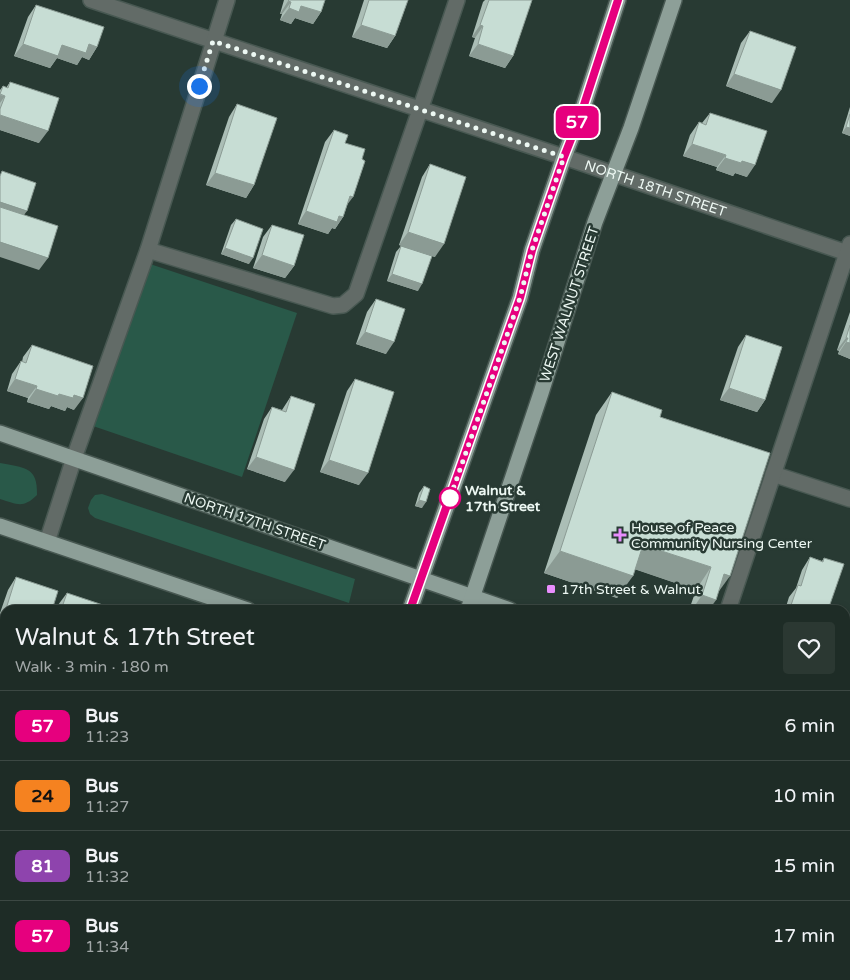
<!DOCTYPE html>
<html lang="en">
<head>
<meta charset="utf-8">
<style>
  body { margin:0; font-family:"Varela Round",sans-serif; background:#2b3832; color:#f1f3f6; height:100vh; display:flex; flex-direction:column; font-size:19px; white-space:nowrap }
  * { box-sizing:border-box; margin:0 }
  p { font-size:16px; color:#a1a7a7 }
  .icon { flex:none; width:28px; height:28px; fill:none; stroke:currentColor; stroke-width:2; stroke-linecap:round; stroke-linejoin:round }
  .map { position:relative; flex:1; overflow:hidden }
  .panel { position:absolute; left:0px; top:605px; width:850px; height:375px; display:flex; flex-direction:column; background:#1e2c26; border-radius:15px 15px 0 0; box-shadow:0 2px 8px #0003,0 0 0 1px #3c4843 }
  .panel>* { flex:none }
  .badge { padding:0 10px; border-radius:8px; font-size:18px; line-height:32px }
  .you { position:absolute; width:25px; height:25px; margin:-12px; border:4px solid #fff; border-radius:50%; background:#1a73e8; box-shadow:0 0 0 8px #1a73e833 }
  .map>.badge { position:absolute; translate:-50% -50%; box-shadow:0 0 0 2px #fff }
  .round { display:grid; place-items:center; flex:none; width:52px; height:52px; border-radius:5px; background:#2b3832 }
  .overview { display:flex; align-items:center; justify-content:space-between; height:85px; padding:0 15px }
  h1 { font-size:24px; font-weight:600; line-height:38px }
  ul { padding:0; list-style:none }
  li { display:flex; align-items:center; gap:15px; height:70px; padding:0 15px; border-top:1px solid #3c4843 }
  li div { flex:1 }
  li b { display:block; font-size:19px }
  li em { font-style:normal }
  li .badge { min-width:55px; font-weight:700; text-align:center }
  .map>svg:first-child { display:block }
</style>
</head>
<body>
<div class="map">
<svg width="850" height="980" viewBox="0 0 850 980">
  <rect width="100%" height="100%" fill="#283a33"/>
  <path fill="#2c463d" d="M5 975H142L140 980H0Z"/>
  <g fill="#295949">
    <path d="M147 263 297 313 242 477 93 426Z"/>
    <path d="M0 463C24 468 38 466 37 495 23 509 17 504 0 499Z"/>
    <path d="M102 494 355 579 349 603 95 518 90 514 88 508 91 500 95 495Z"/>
    <path d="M845 751H850V785L845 783Z"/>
    <path d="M845 836 850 837V933L845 931Z"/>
  </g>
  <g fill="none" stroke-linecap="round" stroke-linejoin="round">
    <defs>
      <g id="minor">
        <path id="s1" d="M91 0 564 157 850 254"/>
        <path d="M148 250 333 306 343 305 356 294 420 110 457 0"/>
        <path d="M773 474 850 499"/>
        <path d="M47 542 74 458 148 250 227 0"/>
        <path d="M728 610 850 244"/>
        <path d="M0 897 5 899"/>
        <path d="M845 942 850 944"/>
        <path d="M233 975 247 980"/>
        <path d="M602 980 603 975"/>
      </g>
      <g id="major">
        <path d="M0 433 510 610"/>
        <path d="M0 526 248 610"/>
        <path d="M410 610 520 298 532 250 564 157 582 111 618 0"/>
        <path d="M468 610 541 393 595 222 631 128 674 0"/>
        <path d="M845 724 850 726"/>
        <path d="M845 812 850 814"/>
        <path d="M292 980 293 975"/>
        <path d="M344 980 345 975"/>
      </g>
    </defs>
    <use href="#minor" stroke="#485852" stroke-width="18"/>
    <use href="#major" stroke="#485852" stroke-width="18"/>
    <use href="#minor" stroke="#626b67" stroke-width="15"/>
    <use href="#major" stroke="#8d9f98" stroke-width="15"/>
  </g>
  <g fill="#abbeb6">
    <path d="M284 0H325L321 12 313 24 295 18 291 24 280 20 282 14H280Z"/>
    <path d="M364 0H408L395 36 387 48 352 37Z"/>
    <path d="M485 0H532L513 56 505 68 469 56 475 38 472 37 483 2Z"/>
    <path d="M36 5 97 47 89 60 82 57 77 65 57 58 50 68 14 56 28 17Z"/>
    <path d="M750 31 772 103 726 86 741 43Z"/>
    <path d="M10 82 39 143 0 130V90L3 86 6 88Z"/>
    <path d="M237 104 254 185 246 198 206 185 229 117Z"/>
    <path d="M850 107V136L842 133Z"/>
    <path d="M710 113 747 177 735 173 733 176 716 170 717 167 683 156 690 135 699 122 702 123Z"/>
    <path d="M334 130 347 205 343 217 335 229 332 228 328 234 298 224 325 142Z"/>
    <path d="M430 164 435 257 399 245 422 177Z"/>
    <path d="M236 219 249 264 221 254 231 225Z"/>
    <path d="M272 225 294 266 285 278 253 268 263 237Z"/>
    <path d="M401 246 418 291 387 281 396 252Z"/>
    <path d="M376 299 386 354 356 344 367 312Z"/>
    <path d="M850 312V359L838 354 839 351 837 350Z"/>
    <path d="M746 335 765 400 757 412 720 400 738 347Z"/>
    <path d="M32 345 74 410 67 407 65 411 51 406 49 409 27 402 28 398 7 391 12 374 21 361 22 362 23 357Z"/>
    <path d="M355 379 359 485 320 472 347 391Z"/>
    <path d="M612 392 660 417 770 453 718 592 709 610H689L696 590 635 569 617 598 544 573 596 415Z"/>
    <path d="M291 396 285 482 247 469 264 419 272 407 282 410Z"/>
    <path d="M424 486 422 508 415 506 419 493Z"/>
    <path d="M810 557 822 561 824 558 828 610H785L789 597 796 588 802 570Z"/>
    <path d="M16 577 52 610H5V623L0 622V613L8 590Z"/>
    <path d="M67 593 108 610H57L58 605Z"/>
    <path d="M5 633V673L0 671V642L1 639Z"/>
    <path d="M5 769V854L0 852V783Z"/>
    <path d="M537 975H590L589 980H536Z"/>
  </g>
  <g fill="#8b9b94">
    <path d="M288 1 291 2 282 14H280Z"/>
    <path d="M301 6 321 12 313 24 295 18 291 24 280 20 289 8Z"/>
    <path d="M361 25 395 36 387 48 352 37Z"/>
    <path d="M480 25 483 26 475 38 472 37Z"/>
    <path d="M23 44H89L97 47 89 60 82 57 77 65 57 58 50 68 14 56Z"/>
    <path d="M478 44 513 56 505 68 469 56Z"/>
    <path d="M734 74 781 90 772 103 726 86Z"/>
    <path d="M0 95 5 96 0 103Z"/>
    <path d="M0 115 48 131 39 143 0 130Z"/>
    <path d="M846 127 850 128V136L842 133Z"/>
    <path d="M692 144 726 155 717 167 683 156Z"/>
    <path d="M725 158 742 161 755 165 747 177 735 173 733 176 716 170Z"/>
    <path d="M215 173 254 185 246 198 206 185Z"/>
    <path d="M350 196 353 197 344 209Z"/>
    <path d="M0 202 27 211 18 223 0 217Z"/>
    <path d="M306 211 339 216 343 217 335 229 332 228 328 234 298 224Z"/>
    <path d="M408 232 444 244 435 257 399 245Z"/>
    <path d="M0 242 48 258 39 270 0 257Z"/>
    <path d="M225 248 253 258 249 264 221 254Z"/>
    <path d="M262 255 294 266 285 278 253 268Z"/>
    <path d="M392 274 422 284 418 291 387 281Z"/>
    <path d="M365 332 394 342 386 354 356 344Z"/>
    <path d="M846 338H848L839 351 837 350Z"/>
    <path d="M846 342 850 343V359L838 354Z"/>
    <path d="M15 379 37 386 28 398 7 391Z"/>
    <path d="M729 388 765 400 757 412 720 400Z"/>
    <path d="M36 389 59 394 74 395 83 398 74 410 67 407 65 411 51 406 49 409 27 402Z"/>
    <path d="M256 457 294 470 285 482 247 469Z"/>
    <path d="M329 460 368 473 359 485 320 472Z"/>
    <path d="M419 500 426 502 422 508 415 506Z"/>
    <path d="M643 545 711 567 696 590 628 567Z"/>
    <path d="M560 551 633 576 617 598 544 573Z"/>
    <path d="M724 574 730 576 714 598Z"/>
    <path d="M702 595 716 600 709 610H692Z"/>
    <path d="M6 609 10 610H5V623L0 622V617Z"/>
    <path d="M0 656 5 658V673L0 671Z"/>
    <path d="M5 780V785L0 792V787Z"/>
    <path d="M0 837 5 839V854L0 852Z"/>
    <path d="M540 975H553L567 980H537Z"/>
  </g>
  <g fill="#c7ddd4" stroke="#8b9b94">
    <path d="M289 0H325L321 12 301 6 299 12 289 8 291 2 288 1Z"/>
    <path d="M369 0H408L395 36 361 25Z"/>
    <path d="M489 0H532L513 56 478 44 483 26 480 25Z"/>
    <path d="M36 5 104 27 97 47 89 44 86 53 62 45 58 56 23 44Z"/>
    <path d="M750 31 796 47 781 90 734 74Z"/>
    <path d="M10 82 59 98 48 131 0 115V109L5 96 0 94 3 86 8 88Z"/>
    <path d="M237 104 277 118 254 185 215 173Z"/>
    <path d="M710 113 767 131 755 165 742 161 741 163 725 158 726 155 692 144 699 122 706 125Z"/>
    <path d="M850 114V128L846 127Z"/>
    <path d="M334 130 348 135 345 143 365 149 362 159 365 161 353 197 350 196 343 217 339 216 337 222 306 211Z"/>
    <path d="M430 164 466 177 444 244 408 232Z"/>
    <path d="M2 171 36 183 27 211 0 202V176Z"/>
    <path d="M0 207 58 226 48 258 0 242Z"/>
    <path d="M236 219 263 229 253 258 225 248Z"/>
    <path d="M272 225 304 235 294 266 262 255Z"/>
    <path d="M401 246 432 256 422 284 392 274Z"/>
    <path d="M376 299 405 309 394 342 365 332Z"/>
    <path d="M850 325V343L846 342 848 338H846Z"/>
    <path d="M746 335 782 347 765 400 729 388Z"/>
    <path d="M32 345 93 366 83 398 74 395 73 398 59 394 58 396 36 389 37 386 15 379 21 361 26 363Z"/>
    <path d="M355 379 394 392 368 473 329 460Z"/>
    <path d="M612 392 662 410 660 417 770 453 730 576 724 574 716 600 702 595 711 567 643 545 633 576 560 551Z"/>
    <path d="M291 396 315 404 294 470 256 457 272 407 286 412Z"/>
    <path d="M424 486 430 489 426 502 419 500Z"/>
    <path d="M810 557 823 562 824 558 844 564 828 610H792L793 608H790L798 585 801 586Z"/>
    <path d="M16 577 58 591 52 610H10L6 609Z"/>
    <path d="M67 593 109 607 108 610H61Z"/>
    <path d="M5 641V658L0 656Z"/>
    <path d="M5 790V839L0 837V805Z"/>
    <path d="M0 910 5 912V975H13L12 980H0Z"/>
    <path d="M553 975H590L589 980H567Z"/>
  </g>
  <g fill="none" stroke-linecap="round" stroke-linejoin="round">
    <defs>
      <path id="line" d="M410 610 520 298 532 250 564 157 582 111 618 0"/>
    </defs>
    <use href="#line" stroke="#fff" stroke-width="11"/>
    <use href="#line" stroke="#e6007e" stroke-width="8"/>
    <path stroke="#edf8f3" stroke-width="5" stroke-dasharray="0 9" d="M199 86 213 41 564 157 532 250 520 298 450 498"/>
  </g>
  <circle fill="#fff" stroke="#e6007e" stroke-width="2.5" cx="450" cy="498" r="10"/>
  <g fill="#e98efe" stroke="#283a33" stroke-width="2">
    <path d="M617.5 527.5h5v5h5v5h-5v5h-5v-5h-5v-5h5z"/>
    <rect x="546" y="584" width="10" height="10" rx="2.5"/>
  </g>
  <g text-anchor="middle" stroke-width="5" stroke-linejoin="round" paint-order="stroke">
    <g font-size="14" fill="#edf8f3" stroke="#283a33">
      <text dy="5" stroke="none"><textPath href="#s1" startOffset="595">NORTH 18TH STREET</textPath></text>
      <text transform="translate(569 304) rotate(-72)" y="5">WEST WALNUT STREET</text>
      <text transform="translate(255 521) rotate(19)" y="5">NORTH 17TH STREET</text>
    </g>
    <g font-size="14" font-weight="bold" fill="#edf8f3" stroke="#283a33" text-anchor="start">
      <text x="465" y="495">Walnut &amp;<tspan x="465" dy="16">17th Street</tspan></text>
    </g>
    <g font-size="14" fill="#edf8f3" stroke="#283a33" text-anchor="start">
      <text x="631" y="532">House of Peace<tspan x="631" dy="16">Community Nursing Center</tspan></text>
      <text x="561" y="594">17th Street &amp; Walnut</text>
    </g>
  </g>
</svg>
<div class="you" style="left:199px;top:86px"></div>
<b class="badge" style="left:577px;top:122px;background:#e6007e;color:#fff">57</b>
<section class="panel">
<div class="overview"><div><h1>Walnut &amp; 17th Street</h1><p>Walk · 3 min · 180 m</p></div><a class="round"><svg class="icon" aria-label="heart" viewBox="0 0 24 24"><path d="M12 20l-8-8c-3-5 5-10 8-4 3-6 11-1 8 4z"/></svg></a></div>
<ul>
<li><span class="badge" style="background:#e6007e;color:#fff">57</span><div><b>Bus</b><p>11:23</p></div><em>6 min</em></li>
<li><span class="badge" style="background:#f58220;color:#111">24</span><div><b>Bus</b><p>11:27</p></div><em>10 min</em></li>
<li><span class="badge" style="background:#8e44ad;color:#fff">81</span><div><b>Bus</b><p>11:32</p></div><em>15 min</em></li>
<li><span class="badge" style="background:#e6007e;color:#fff">57</span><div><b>Bus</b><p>11:34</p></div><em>17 min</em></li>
</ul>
</section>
</div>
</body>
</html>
